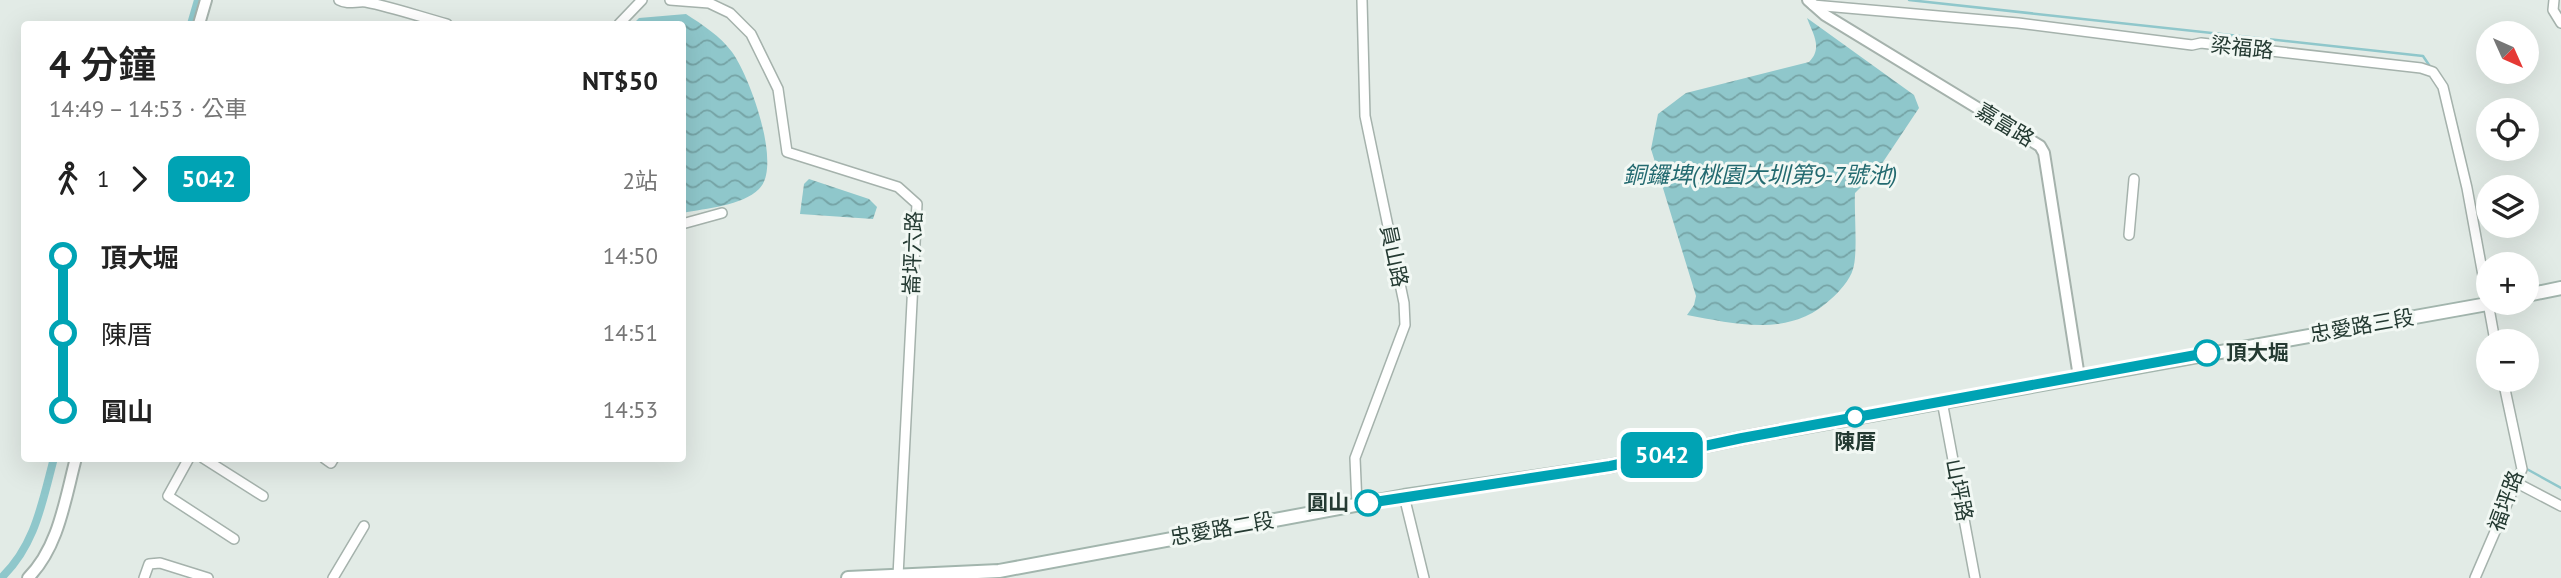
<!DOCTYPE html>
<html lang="zh-TW">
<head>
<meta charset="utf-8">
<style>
  body { margin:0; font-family:"PT Sans","Noto Sans TC",sans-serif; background:#f6f6f6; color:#222; height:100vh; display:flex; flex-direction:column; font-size:26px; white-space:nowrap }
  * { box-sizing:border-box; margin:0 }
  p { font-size:23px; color:#767676 }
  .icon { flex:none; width:38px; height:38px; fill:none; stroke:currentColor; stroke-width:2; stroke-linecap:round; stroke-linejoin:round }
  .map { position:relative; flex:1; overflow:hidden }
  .side { position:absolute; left:21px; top:21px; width:665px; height:441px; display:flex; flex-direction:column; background:#fff; border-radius:7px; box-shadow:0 7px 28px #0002 }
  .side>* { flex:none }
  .badge { padding:0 14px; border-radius:10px; font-size:24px; line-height:46px }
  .needle { width:46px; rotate:135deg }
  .buttons { position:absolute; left:2476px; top:21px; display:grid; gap:14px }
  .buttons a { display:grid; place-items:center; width:63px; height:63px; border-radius:50%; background:#fff; box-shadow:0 7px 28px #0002; font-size:35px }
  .map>.badge { position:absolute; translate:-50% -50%; box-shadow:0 0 0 4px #fff }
  .legs { display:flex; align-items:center; gap:10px; height:77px; padding:0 28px; font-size:23px }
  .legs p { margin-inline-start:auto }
  .headline { display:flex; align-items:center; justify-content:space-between; height:119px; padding:0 28px }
  h1 { font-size:38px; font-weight:600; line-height:52px }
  ul { padding:0 28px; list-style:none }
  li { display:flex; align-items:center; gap:24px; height:77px; font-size:26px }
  li i { display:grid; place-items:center; width:10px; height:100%; margin:0 9px; background:currentColor }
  li i::after { content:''; width:18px; height:18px; margin:-9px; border:5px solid; border-radius:50%; background:#fff }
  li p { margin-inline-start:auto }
  li:first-child i { background:linear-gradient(#0000 50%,currentColor 0) }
  li:last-child i { background:linear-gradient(currentColor 50%,#0000 0) }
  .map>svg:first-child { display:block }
</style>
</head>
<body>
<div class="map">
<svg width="2561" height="578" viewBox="0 0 2561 578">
  <defs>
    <pattern id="water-waves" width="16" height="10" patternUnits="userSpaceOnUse" patternTransform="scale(1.75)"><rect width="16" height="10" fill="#8fc7cb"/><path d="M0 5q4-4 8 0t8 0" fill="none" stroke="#75a3a5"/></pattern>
  </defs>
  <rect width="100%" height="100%" fill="#e2ebe6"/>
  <g fill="url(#water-waves)">
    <path d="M686 14C703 25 720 36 732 52 749 75 783 166 759 189 742 206 706 208 683 213L682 24H633L639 18Z"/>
    <path d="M1807 18 1914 95 1919 108 1877 171 1855 193C1854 211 1858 254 1853 269 1850 280 1839 292 1831 299 1790 338 1736 324 1687 315L1694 305 1696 296 1651 149 1658 114 1686 93 1809 62C1823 48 1813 34 1807 18Z"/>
    <path d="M809 179 869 199 877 207 873 219 800 214 804 184Z"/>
  </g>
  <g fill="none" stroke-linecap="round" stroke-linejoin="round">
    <g stroke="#8fc7cb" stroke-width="2.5">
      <path d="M1909 0 2423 56 2431 68"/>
      <path d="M2449 97 2459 135"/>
      <path d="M2525 468 2561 488"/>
    </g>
    <g stroke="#8fc7cb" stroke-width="8">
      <path d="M191 24 198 0"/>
      <path d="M1 578C35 546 42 503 54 458"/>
    </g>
    <defs>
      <g id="minor">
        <path d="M339 0C348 5 356 1 366 2 392 7 421 17 447 24"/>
        <path d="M670 0 709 3 730 13 751 34 778 89 787 152 898 187 917 204 898 576"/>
        <path d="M2554 0 2553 10 2561 23"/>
        <path d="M1813 5 2018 23 2192 45 2201 43 2421 68 2433 72 2443 87 2467 188 2495 341"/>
        <path d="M619 24 642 0"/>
        <path d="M682 224 722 213"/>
        <path d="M2129 235 2134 179"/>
        <path d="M1942 401 1975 578"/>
        <path d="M189 458 168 496 234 539"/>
        <path d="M203 458 263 496"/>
        <path d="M324 458 331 463 334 458"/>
        <path d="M2517 483 2561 506"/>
        <path d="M1404 496 1424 578"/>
        <path d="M1357 505 1355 458 1405 325 1404 303 1365 116 1362 0"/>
        <path d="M144 578 149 564 160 563 208 578"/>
        <path d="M333 578 364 526"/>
        <path d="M2475 578 2522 469 2503 380"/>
      </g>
      <g id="tertiary">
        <path d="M1808 0 1825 15 2040 146 2044 153 2079 377"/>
        <path d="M199 24 206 0"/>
        <path d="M28 578C59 547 65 499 76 458"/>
      </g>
      <g id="secondary">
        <path d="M2527 295 2561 288"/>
        <path d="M848 578 999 571 1404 496 1610 466 1742 438 2493 303"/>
      </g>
    </defs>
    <use href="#minor" stroke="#a5b2ac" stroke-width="12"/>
    <use href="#tertiary" stroke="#a5b2ac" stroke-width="14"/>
    <use href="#secondary" stroke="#a2b5ad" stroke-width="16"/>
    <use href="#minor" stroke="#fff" stroke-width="9"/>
    <use href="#tertiary" stroke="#fff" stroke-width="10"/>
    <use href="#secondary" stroke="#fff" stroke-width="12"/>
  </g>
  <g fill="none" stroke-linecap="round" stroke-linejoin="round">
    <defs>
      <path id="line-1" d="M1368 503 1610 466 1742 438 2207 353"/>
    </defs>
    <use href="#line-1" stroke="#fff" stroke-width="16"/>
    <use href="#line-1" stroke="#00a3b4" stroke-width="10"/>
  </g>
  <g fill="#fff" stroke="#00a3b4" stroke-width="3.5">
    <circle cx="2207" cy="353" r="12"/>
    <circle cx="1855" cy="417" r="9"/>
    <circle cx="1368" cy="503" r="12"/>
  </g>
  <g text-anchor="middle" stroke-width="6" stroke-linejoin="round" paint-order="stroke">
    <g font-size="21" fill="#243a32" stroke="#f2f8f4">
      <text transform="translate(2242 48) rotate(6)" y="7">梁福路</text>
      <text transform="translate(2005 125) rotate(31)" y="7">嘉富路</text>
      <text transform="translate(913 253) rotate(-88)" y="7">崙坪六路</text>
      <text transform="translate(1394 256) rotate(78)" y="7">員山路</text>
      <text transform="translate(2362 326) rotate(-10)" y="7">忠愛路三段</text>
      <text transform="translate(1959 490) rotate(79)" y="7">山坪路</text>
      <text transform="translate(2506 501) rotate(-70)" y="7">福坪路</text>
      <text transform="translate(1222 529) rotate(-10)" y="7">忠愛路二段</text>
    </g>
    <g font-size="21" font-weight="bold" fill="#243a32" stroke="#f2f8f4" text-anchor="start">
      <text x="2226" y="360">頂大堀</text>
      <text x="1855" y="449" text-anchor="middle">陳厝</text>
      <text x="1349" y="510" text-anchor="end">圓山</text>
    </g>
    <g font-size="23" font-style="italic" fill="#236a70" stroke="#f2f8f4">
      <text x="1760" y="183">銅鑼埤(桃園大圳第9-7號池)</text>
    </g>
  </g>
</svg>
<div class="buttons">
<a><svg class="needle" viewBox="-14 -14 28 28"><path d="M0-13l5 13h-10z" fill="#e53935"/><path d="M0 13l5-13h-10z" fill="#767676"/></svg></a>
<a><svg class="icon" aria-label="locate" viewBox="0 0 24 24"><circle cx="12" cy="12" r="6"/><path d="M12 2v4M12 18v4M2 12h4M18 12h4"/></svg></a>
<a><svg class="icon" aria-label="layers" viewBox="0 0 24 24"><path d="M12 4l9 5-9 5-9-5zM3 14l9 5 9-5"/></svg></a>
<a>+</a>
<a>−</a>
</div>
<b class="badge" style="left:1662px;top:455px;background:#00a3b4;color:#fff">5042</b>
<section class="side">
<div class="headline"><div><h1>4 分鐘</h1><p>14:49 – 14:53 · 公車</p></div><b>NT$50</b></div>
<div class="legs"><svg class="icon" aria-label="walk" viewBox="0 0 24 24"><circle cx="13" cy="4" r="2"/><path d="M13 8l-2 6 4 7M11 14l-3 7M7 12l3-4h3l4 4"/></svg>1<svg class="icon" aria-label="forward" viewBox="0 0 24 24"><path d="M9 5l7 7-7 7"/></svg><b class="badge" style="background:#00a3b4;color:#fff">5042</b><p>2站</p></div>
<ul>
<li><i style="color:#00a3b4"></i><b>頂大堀</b><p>14:50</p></li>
<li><i style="color:#00a3b4"></i><span>陳厝</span><p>14:51</p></li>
<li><i style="color:#00a3b4"></i><b>圓山</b><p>14:53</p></li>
</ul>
</section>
</div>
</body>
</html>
